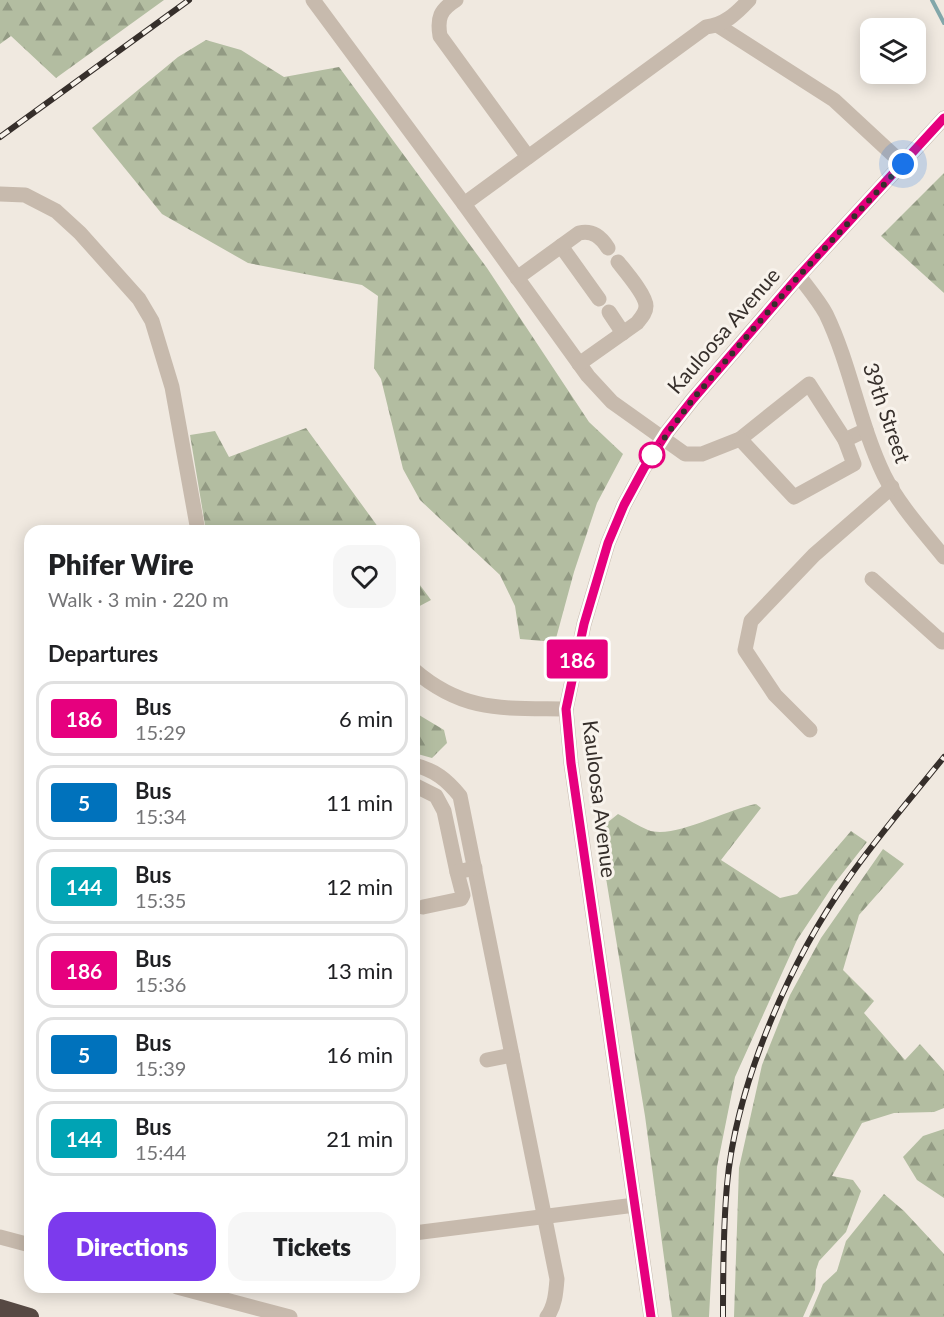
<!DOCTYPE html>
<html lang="en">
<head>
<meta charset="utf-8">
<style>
  body { margin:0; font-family:Lato,sans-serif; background:#f6f6f6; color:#202124; height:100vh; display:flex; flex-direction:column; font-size:22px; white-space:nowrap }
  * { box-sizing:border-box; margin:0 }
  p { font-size:20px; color:#757577 }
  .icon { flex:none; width:33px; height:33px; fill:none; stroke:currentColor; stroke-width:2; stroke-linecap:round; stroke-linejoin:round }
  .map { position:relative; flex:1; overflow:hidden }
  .panel { position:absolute; left:24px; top:525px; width:396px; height:768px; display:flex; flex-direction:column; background:#fff; border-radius:18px; box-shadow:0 3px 15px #0003 }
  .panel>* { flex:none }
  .badge { padding:0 12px; border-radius:4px; font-size:21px; line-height:39px }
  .buttons { position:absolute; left:860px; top:18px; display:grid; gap:12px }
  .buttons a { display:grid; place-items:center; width:66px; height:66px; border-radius:12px; background:#fff; box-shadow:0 3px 15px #0003; font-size:30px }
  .you { position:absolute; width:30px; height:30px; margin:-15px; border:4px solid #fff; border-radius:50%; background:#1a73e8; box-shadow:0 0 0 9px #1a73e833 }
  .map>.badge { position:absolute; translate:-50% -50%; box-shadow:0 0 0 3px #fff }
  h2 { padding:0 24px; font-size:22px; line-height:54px }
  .round { display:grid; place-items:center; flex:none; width:63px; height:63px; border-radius:18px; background:#f6f6f6 }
  .summary { display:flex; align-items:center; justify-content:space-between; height:102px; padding:0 24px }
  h1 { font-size:28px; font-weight:800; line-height:45px }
  .button { display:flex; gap:12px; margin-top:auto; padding:12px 24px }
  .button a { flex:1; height:69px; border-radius:18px; background:#7c3aed; color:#fff; font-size:24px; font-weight:800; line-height:69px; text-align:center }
  .button a+a { background:#f6f6f6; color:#202124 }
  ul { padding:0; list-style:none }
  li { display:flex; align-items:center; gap:18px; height:75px; margin:0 12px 9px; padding:0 12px; border:3px solid #e0e0e0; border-radius:18px }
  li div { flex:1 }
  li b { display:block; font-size:22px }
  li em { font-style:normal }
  li .badge { min-width:66px; font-weight:700; text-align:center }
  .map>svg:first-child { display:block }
</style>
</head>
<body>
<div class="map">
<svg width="944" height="1317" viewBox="0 0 944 1317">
  <defs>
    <pattern id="forest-firs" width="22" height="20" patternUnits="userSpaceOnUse" patternTransform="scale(1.5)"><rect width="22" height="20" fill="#b3bda1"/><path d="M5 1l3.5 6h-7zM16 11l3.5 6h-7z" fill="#929a83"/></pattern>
  </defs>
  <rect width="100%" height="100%" fill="#f0e9e0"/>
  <g fill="url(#forest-firs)">
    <path d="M0 0H164L56 78 11 36 0 44Z"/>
    <path d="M206 40 241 50 284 77 339 67 487 268 589 422 623 454 597 503 574 572 555 642 520 639 515 606 500 575 420 500 403 469 381 379 374 368 378 296 362 285 248 263 162 214 92 128 178 57Z"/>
    <path d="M944 173V293L881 236Z"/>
    <path d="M306 428 381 531H206L190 435 215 431 229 457Z"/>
    <path d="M414 577 431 600 414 609Z"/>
    <path d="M414 712 444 730 447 743 432 758 414 753Z"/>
    <path d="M756 804 761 808 721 860 780 898 797 894 851 831 867 842 834 884 797 940 735 1077 717 1167 709 1317H672L645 1116 606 878 602 827 618 814C628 819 638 826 648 830 673 840 727 809 756 804Z"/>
    <path d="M883 849 904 864 859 915 843 970 874 1001 864 1013 905 1060 920 1044 944 1071V1108L934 1112 894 1113 862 1123 832 1176 853 1180 861 1191 846 1232 819 1261 816 1270 815 1290 803 1317H734L739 1168 762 1065 790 995 821 938Z"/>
    <path d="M944 1129V1198L917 1180 903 1157 923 1136Z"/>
    <path d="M884 1194 904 1211 944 1254V1317H809L823 1284 837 1271 846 1241Z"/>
  </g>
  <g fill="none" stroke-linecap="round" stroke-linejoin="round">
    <path stroke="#82a7aa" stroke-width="4" d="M932 0 944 23"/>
    <g stroke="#c7baad" stroke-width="15">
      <path d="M313 0 464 204 588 376 612 402 685 454H702L740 439 809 384 845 440 866 430"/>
      <path d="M456 0C440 10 437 18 440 36L528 157"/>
      <path d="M717 25 834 100 903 164"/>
      <path d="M0 194 25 195 56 211 80 233 139 299 152 321 172 387 198 531"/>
      <path d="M464 204 706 27C724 25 736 14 749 0"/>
      <path d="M561 246 599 299"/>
      <path d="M799 276C808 288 819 301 826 314 851 366 859 423 884 475 899 505 923 531 944 557"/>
      <path d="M517 278 579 233C593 230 601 237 608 248"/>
      <path d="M609 312 623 333"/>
      <path d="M579 364 637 323C641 318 646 313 646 306 646 295 625 271 618 262"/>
      <path d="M740 439 794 497 854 464 845 440"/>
      <path d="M872 579 942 642 944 640"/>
      <path d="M414 670C464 713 504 708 566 709"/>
      <path d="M810 730 775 695 745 650 751 621 814 555 892 487"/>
      <path d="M414 765C435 770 447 780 460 796L557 1279C556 1292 555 1306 547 1317"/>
      <path d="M414 785 436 796 444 811 457 872 475 868"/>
      <path d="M423 907 461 899 463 895 457 872"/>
      <path d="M487 1060 512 1055"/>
      <path d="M414 1233 635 1205"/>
      <path d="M0 1237 30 1245"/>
      <path d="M177 1287 290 1317"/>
      <path d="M651 1317 571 763 566 709 584 624 608 543 624 505 644 468 667 432 693 399 799 276 944 118"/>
    </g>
    <path stroke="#564943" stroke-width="18" d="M0 1308 30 1317"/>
    <defs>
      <g id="rail">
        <path d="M0 137 189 0"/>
        <path d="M723 1317C723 1273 723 1229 727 1185 736 1084 790 961 848 879 877 837 912 797 944 757"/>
      </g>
    </defs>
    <use href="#rail" stroke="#362f2b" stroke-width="6"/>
    <use href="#rail" stroke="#f8f3ec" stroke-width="4" stroke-dasharray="11" stroke-linecap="butt"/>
  </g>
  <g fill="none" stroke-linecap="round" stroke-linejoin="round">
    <defs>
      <path id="line" d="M651 1317 571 763 566 709 584 624 608 543 624 505 644 468 667 432 693 399 799 276 944 118"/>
    </defs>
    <use href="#line" stroke="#fff" stroke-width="14"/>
    <use href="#line" stroke="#e6007e" stroke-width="9"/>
    <path stroke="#362f2b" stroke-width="6" stroke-dasharray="0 10.8" d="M652 455 693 399 799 276 903 164"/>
  </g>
  <circle fill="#fff" stroke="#e6007e" stroke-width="3" cx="652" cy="455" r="12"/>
  <g text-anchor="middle" stroke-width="6" stroke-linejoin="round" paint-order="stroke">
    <g font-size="21" fill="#362f2b" stroke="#f8f3ec">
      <text transform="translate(724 331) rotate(-49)" y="7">Kauloosa Avenue</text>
      <text transform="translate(886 413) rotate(71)" y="7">39th Street</text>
      <text transform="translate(599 799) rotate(83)" y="7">Kauloosa Avenue</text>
    </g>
  </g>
</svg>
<div class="buttons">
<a><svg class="icon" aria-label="layers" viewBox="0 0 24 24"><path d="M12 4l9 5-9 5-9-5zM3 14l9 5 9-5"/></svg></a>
</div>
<div class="you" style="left:903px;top:164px"></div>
<b class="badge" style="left:577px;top:659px;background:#e6007e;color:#fff">186</b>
<section class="panel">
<div class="summary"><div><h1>Phifer Wire</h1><p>Walk · 3 min · 220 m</p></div><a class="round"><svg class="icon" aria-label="heart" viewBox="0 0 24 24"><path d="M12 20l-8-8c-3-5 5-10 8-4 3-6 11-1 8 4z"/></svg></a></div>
<h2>Departures</h2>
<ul>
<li><span class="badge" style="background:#e6007e;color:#fff">186</span><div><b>Bus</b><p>15:29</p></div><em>6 min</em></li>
<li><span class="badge" style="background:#0072bc;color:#fff">5</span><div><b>Bus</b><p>15:34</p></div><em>11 min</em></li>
<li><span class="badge" style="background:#00a3b4;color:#fff">144</span><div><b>Bus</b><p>15:35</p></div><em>12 min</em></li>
<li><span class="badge" style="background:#e6007e;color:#fff">186</span><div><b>Bus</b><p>15:36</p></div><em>13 min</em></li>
<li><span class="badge" style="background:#0072bc;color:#fff">5</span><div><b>Bus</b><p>15:39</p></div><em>16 min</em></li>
<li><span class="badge" style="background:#00a3b4;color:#fff">144</span><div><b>Bus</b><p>15:44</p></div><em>21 min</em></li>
</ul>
<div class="button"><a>Directions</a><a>Tickets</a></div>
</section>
</div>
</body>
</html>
